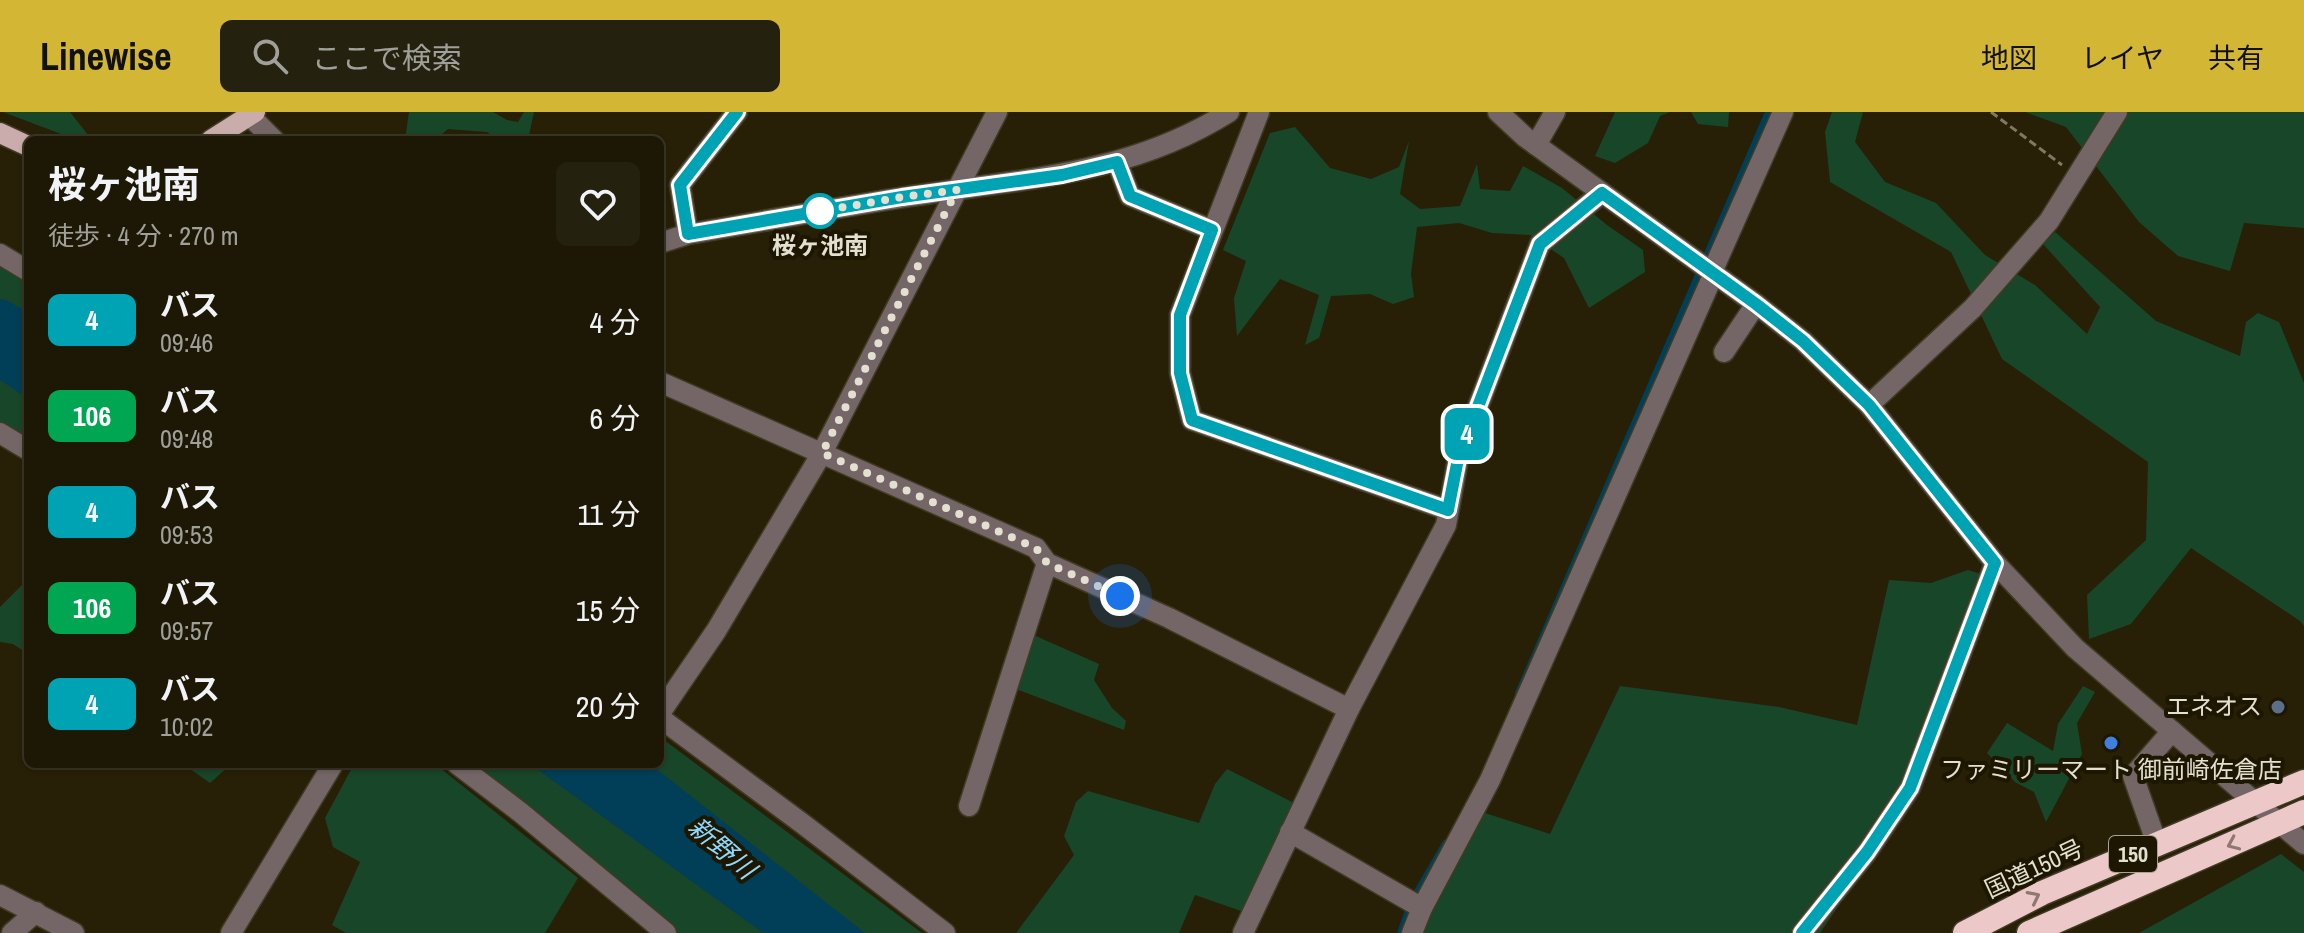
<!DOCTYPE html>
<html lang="ja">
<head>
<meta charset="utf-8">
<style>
  body { margin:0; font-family:"Archivo Narrow","Noto Sans JP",sans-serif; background:#25210f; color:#f1f3f6; height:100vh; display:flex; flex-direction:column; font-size:30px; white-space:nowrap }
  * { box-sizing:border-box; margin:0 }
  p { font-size:26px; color:#a0a09a }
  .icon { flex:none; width:44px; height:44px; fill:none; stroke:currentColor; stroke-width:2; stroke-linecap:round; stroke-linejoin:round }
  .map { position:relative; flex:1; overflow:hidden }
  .sheet { position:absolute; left:24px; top:24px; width:640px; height:632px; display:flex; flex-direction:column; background:#1d1805; border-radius:12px; box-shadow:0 2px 6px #0004,0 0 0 2px #3b3727 }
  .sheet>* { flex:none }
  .badge { padding:0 16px; border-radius:12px; font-size:28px; line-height:52px }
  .you { position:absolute; width:40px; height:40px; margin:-20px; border:6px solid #fff; border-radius:50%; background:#1a73e8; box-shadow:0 0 0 12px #1a73e833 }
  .map>.badge { position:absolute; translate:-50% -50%; box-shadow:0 0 0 4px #fff }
  .round { display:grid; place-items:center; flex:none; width:84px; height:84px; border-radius:12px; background:#25210f }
  .summary { display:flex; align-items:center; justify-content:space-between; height:136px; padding:0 24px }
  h1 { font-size:38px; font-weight:700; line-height:60px }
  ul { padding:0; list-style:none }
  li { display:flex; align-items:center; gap:24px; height:96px; padding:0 24px }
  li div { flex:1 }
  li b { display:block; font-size:30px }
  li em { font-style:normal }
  li .badge { min-width:88px; font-weight:700; text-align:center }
  header { display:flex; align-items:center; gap:48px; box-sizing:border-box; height:112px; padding:0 40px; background:#d4b635; color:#111 }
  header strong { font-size:38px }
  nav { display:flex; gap:44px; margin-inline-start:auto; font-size:28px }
  .search { width:560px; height:72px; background:#25210f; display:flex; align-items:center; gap:20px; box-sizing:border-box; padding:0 28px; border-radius:12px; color:#a0a09a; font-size:30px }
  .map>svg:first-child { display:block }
</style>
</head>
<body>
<header>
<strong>Linewise</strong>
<div class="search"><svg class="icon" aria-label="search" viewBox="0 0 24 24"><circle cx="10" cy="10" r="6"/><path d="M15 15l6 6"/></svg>ここで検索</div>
<nav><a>地図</a><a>レイヤ</a><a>共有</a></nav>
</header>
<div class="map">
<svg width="2304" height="821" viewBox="0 0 2304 821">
  <rect width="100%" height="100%" fill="#272007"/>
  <g fill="#184629">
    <path d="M3 0H70L92 28H77Z"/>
    <path d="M409 0H493L507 8 518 10 524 0H534L528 28H499L487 20 448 17 435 28H405Z"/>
    <path d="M1615 0H1670L1660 4 1648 31 1615 51 1595 44Z"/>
    <path d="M1691 0H1729L1728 15 1698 12Z"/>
    <path d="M1832 0H1863L1855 30 1885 70 1936 91 1985 143 2035 173 2087 222 2100 195 2043 132 2055 120 2156 209 2240 244 2246 210 2258 201 2279 210 2304 271V514L2300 509 2191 436 2131 512 2089 527 2087 483 2146 428 2148 350 2002 247 1951 140 1830 70 1825 20Z"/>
    <path d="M2025 0H2304V116L2244 111 2230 159 2178 144 2139 110 2066 15Z"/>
    <path d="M1295 15 1330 56 1371 67 1399 55 1409 29 1400 82 1420 97 1460 94 1477 52 1480 77 1510 79 1523 54 1562 76 1607 113 1643 138 1645 160 1589 196 1564 146 1530 123 1492 121 1459 111 1417 115 1411 162 1414 185 1393 192 1370 182 1331 184 1319 226 1305 233 1319 183 1280 167 1237 224 1234 186 1246 149 1223 138 1270 21Z"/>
    <path d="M0 144 28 160V330L0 312Z"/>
    <path d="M1968 458 1984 463 1923 629 1856 753 1846 783 1820 821H1421L1474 722 1482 700 1550 722 1620 574 1779 595 1857 613 1889 468 1931 471Z"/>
    <path d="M28 467V542L13 532 0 530V495Z"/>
    <path d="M1029 521 1099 552 1094 568 1112 596 1126 609 1124 618 1011 575Z"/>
    <path d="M2083 574 2095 580 2077 611 2082 642 2046 710 2034 680 2015 670 1987 641 2007 611 2053 639 2058 612Z"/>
    <path d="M660 625 922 821H668L472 652H660Z"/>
    <path d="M183 652H231L210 671Z"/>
    <path d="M354 652H435L578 766 545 821H346L332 813 360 750 333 735 325 706Z"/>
    <path d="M1227 657 1298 693 1244 800 1195 783 1179 821H1016L1074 743 1064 724 1076 690 1088 679 1199 711 1215 672Z"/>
    <path d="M2281 742 2304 760V821H2139Z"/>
  </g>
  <g fill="#003f57">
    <path d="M0 205 9 208 28 221V287L0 268Z"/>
    <path d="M530 652H650L865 821H763Z"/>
  </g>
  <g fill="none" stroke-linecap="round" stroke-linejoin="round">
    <g stroke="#003f57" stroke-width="6">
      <path d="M1518 581 1768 0"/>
      <path d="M1400 821 1411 790 1445 731"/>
    </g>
    <path stroke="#003f57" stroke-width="34" d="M0 204 28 220"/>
    <defs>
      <g id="minor">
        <path d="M1259 0 1180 203V261L1192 308 1448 398"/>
        <path d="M1498 0 1525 25 1756 192 1803 229 1869 293 1995 451 2075 536 2304 732"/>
        <path d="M250 4 274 28"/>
        <path d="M1536 33 1555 0"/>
        <path d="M1117 50 1130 84 1212 118"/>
        <path d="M688 122 680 73 737 0"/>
        <path d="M660 131 688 122C759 110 829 97 899 86 1015 67 1126 65 1229 0"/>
        <path d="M0 142 28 159"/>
        <path d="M1712 160 1783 0"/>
        <path d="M1724 240 1756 192"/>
        <path d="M660 270 1036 436 1047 451 1169 506 1349 597 1243 821"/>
        <path d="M1869 293 1973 196 2049 109 2117 0"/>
        <path d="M0 321 28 338"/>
        <path d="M1349 597 1446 413 1458 347 1540 132 1602 81"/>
        <path d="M660 601 716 519 822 341 997 0"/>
        <path d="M660 606 803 712 945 821"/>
        <path d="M457 652 520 700 666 821"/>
        <path d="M969 694 1047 451"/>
        <path d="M1290 720 1422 796 1490 668 1714 161"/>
        <path d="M2157 732 2133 664 2172 619"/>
        <path d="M0 783 74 821"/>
        <path d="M12 821 36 800"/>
        <path d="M231 821 333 652"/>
        <path d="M1412 821 1422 796"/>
        <path d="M1802 821 1867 740 1910 676 1995 451"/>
      </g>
      <g id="major">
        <path d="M0 21 28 34"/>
        <path d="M211 28 255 0"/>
      </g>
      <g id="highway">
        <path d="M1965 821 2042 781 2304 670"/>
        <path d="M2029 821 2304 700"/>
      </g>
    </defs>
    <use href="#minor" stroke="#413b23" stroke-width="23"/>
    <use href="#major" stroke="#413b23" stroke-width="23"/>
    <use href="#highway" stroke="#413b23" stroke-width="27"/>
    <path stroke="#7e7864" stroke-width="3" stroke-dasharray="8 4" stroke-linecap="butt" d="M1991 0 2062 53"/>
    <use href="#minor" stroke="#746666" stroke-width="20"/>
    <use href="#major" stroke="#caacad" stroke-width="20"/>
    <use href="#highway" stroke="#ecc8c9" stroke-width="24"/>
  </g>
  <defs><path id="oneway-chevron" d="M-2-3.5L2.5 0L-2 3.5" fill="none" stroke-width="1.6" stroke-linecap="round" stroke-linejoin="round" transform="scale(2)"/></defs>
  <g stroke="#8f786f">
    <use href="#oneway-chevron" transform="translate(2233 732) rotate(156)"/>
    <use href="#oneway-chevron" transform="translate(2034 785) rotate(-27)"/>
  </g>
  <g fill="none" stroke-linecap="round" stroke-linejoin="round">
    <defs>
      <path id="line" d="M737 0 680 73 688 122 902 85 1062 63 1117 50 1130 84 1212 118 1180 203V261L1192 308 1448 398 1458 347 1540 132 1602 81 1756 192 1803 229 1869 293 1995 451 1910 676 1867 740 1802 821"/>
    </defs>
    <use href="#line" stroke="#fff" stroke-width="18"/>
    <use href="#line" stroke="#00a3b4" stroke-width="12"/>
    <path stroke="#e4e0d1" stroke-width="8" stroke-dasharray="0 14.4" d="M820 99 810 101 902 85 957 78 822 341 1036 436 1047 451 1120 484"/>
  </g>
  <circle fill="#fff" stroke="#00a3b4" stroke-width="4" cx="820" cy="99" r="16"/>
  <circle fill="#5c6f8a" stroke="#1d1601" stroke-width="3" cx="2278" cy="595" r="8"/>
  <circle fill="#3f7fe0" stroke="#1d1601" stroke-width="3" cx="2111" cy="631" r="8"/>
  <g text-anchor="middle" stroke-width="8" stroke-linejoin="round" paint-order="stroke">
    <rect fill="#1d1601" stroke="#a8a393" stroke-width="2" x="2109" y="724" width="48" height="36" rx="6"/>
    <g font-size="22" font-weight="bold" fill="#e4e0d1">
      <text x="2133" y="750">150</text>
    </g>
    <g font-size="24" font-weight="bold" fill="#e4e0d1" stroke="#1d1601">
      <text x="820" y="142">桜ヶ池南</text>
    </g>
    <g font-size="24" fill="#e4e0d1" stroke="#1d1601" text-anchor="end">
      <text x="2262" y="603">エネオス</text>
      <text x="2111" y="666" text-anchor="middle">ファミリーマート 御前崎佐倉店</text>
    </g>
    <g font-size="24" fill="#e4e0d1" stroke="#1d1601">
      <text transform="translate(2034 757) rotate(-25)" y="8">国道150号</text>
    </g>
    <g font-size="26" font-style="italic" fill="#8fd8fd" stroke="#1d1601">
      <text transform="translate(722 736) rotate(41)" y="9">新野川</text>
    </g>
  </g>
</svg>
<div class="you" style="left:1120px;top:484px"></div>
<b class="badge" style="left:1467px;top:322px;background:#00a3b4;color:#fff">4</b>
<section class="sheet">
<div class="summary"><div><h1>桜ヶ池南</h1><p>徒歩 · 4 分 · 270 m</p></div><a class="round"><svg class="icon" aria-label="heart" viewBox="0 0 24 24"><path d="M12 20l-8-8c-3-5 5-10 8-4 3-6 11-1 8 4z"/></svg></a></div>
<ul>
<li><span class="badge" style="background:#00a3b4;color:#fff">4</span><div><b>バス</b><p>09:46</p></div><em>4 分</em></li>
<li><span class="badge" style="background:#00a651;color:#fff">106</span><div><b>バス</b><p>09:48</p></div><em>6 分</em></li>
<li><span class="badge" style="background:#00a3b4;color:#fff">4</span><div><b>バス</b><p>09:53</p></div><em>11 分</em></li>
<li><span class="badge" style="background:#00a651;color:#fff">106</span><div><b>バス</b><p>09:57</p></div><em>15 分</em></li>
<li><span class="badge" style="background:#00a3b4;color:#fff">4</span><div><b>バス</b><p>10:02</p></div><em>20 分</em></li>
</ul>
</section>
</div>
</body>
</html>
